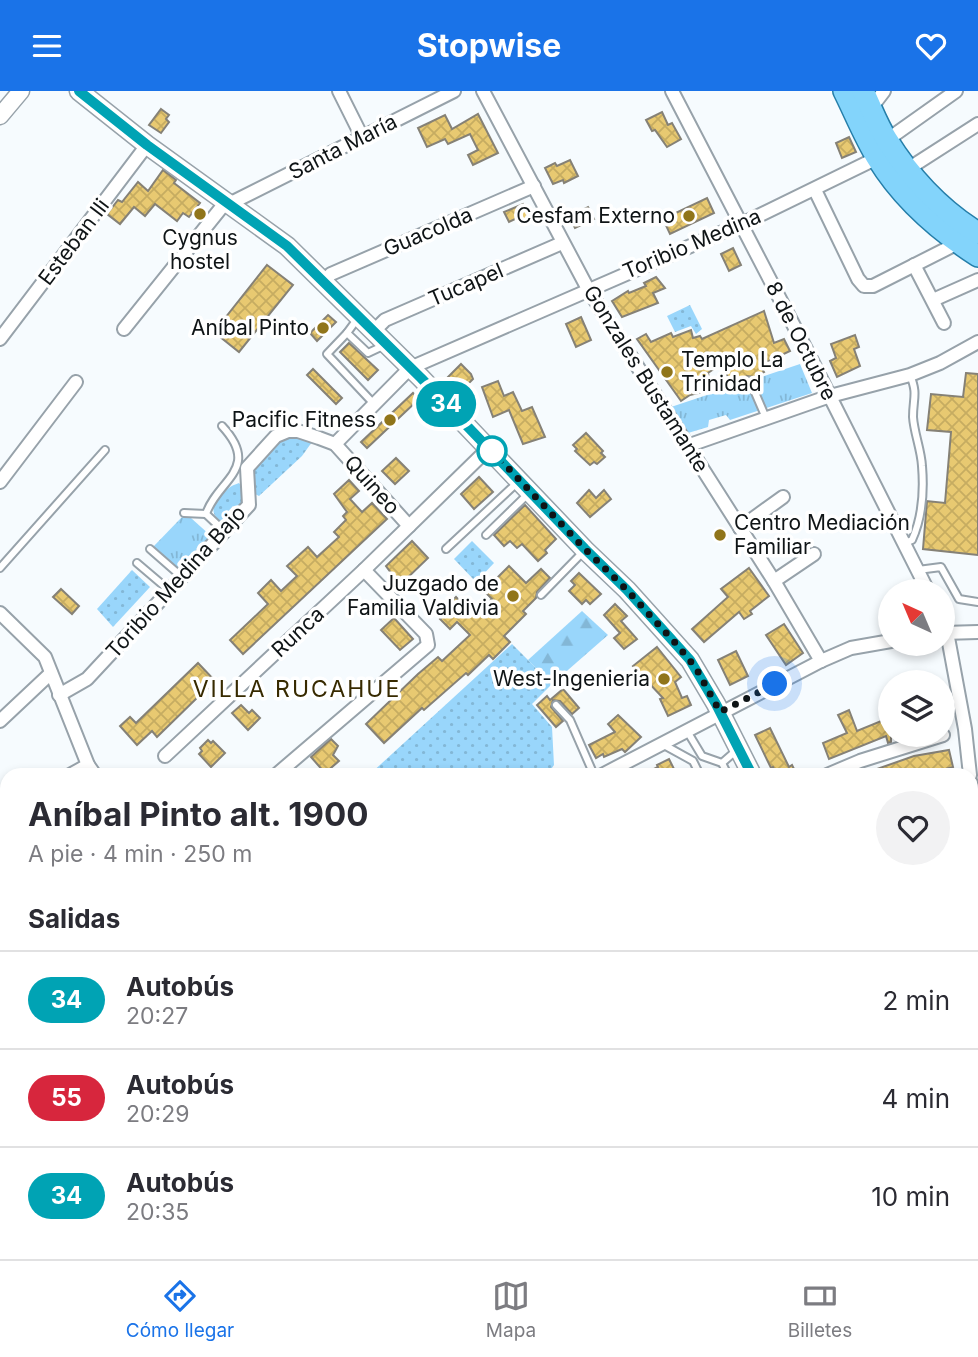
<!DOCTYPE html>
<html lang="es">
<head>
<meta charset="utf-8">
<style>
  body { margin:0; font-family:Inter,sans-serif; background:#f2f2f3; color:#2b2b33; height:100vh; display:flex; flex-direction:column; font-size:26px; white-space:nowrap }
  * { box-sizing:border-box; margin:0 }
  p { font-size:23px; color:#7c7c81 }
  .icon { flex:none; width:38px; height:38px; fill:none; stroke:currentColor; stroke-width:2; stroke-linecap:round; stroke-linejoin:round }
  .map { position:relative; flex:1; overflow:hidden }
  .side { position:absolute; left:0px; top:677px; width:978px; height:492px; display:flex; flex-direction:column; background:#fff; border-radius:21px 21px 0 0; box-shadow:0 4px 10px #0003 }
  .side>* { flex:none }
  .badge { padding:0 14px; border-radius:23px; font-size:24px; line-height:46px }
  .needle { width:46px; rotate:316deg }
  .controls { position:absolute; left:878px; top:488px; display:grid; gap:14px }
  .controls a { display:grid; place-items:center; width:77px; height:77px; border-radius:50%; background:#fff; box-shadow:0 4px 10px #0003; font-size:35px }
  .you { position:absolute; width:35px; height:35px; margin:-18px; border:5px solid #fff; border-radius:50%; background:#1a73e8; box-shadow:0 0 0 10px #1a73e833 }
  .map>.badge { position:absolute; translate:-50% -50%; box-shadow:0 0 0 4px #fff }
  h2 { padding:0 28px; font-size:26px; line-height:63px }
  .round { display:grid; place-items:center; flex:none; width:74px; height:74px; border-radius:37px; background:#f2f2f3 }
  .headline { display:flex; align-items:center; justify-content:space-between; height:119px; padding:0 28px }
  h1 { font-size:33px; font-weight:700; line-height:52px }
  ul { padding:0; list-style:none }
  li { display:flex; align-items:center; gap:21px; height:98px; padding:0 28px; border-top:2px solid #e1e1e2 }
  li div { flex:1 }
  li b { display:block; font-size:26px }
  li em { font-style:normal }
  li .badge { min-width:77px; font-weight:700; text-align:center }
  header { display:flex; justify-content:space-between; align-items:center; height:91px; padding:0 28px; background:#1a73e8; color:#fff; font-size:32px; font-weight:700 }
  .tab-bar { display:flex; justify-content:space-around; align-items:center; height:98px; border-top:2px solid #e1e1e2; background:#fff; font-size:19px; color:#7c7c81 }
  .tab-bar a { display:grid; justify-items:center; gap:4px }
  .tab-bar .selected { color:#1a73e8 }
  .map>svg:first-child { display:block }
</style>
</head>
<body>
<header><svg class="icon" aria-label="menu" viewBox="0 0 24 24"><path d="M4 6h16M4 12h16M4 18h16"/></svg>Stopwise<svg class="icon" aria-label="heart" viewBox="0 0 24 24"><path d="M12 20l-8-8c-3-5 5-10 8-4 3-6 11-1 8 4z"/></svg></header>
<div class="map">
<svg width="978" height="1168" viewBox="0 0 978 1168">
  <defs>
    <pattern id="grass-dots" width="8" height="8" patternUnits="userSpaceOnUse" patternTransform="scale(1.75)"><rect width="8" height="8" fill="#99d6fb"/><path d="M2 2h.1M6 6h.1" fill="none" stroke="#83b7d6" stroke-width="1.8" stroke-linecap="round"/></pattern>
    <pattern id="forest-firs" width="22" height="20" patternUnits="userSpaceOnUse" patternTransform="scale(1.75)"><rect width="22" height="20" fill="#99d6fb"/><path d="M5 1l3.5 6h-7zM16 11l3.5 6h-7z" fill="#83b7d6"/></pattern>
    <pattern id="park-tufts" width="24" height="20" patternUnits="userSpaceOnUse" patternTransform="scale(1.75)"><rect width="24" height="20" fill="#99d6fb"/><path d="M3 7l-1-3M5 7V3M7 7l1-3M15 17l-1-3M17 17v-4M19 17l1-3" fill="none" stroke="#83b7d6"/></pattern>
    <pattern id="building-cross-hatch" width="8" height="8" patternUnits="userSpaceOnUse" patternTransform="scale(1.75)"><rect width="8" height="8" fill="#e8c971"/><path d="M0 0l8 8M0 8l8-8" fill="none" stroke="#c6ac61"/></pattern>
  </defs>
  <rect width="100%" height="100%" fill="#f6fbfe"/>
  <g fill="url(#grass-dots)">
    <path d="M690 214 702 238 696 243 691 235 675 241 667 225Z"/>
    <path d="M295 344 312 351 302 365 259 405 253 402 252 377 281 347Z"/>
    <path d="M239 392C247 402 245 408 239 419L233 415 224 425V433C210 423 211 418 221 405 227 398 230 395 239 392Z"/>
    <path d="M472 450 494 472 476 491 454 468Z"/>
    <path d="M132 479 150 496 113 536 97 518Z"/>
    <path d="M512 553 552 593 532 613 552 636 554 674 547 684H369Z"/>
    <path d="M7 736V867L0 871V740Z"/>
  </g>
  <path fill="url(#forest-firs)" d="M582 520 608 544 552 593 528 569Z"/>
  <g fill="url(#park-tufts)">
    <path d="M800 273 812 302 730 329 726 324 709 329 708 336 688 342 671 316Z"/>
    <path d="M182 426 191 427 211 445 179 478 153 456Z"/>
  </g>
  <g fill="url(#building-cross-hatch)" stroke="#858176" stroke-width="2">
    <path d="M161 18 169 24 166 28 169 31 161 42 149 34Z"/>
    <path d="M662 21 668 34 672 32 681 48 667 56 655 39 652 40 646 29Z"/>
    <path d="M478 23 498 62 473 74 468 64 478 59 470 43 448 53 445 48 427 56 418 37 445 24 452 38Z"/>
    <path d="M849 46 856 61 842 67 836 52Z"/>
    <path d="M570 69 578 85 564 92 563 89 553 93 545 77 555 72 557 75Z"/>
    <path d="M163 79 176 89 174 92 200 112 189 126 183 122 177 130 155 113 145 125 134 116 120 133 107 123 118 109 122 111 138 91 148 100Z"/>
    <path d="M707 107 714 122 670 143 663 128Z"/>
    <path d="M523 113 529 127 519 131 517 127 509 131 504 121Z"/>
    <path d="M588 116 594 128 575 137 569 126Z"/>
    <path d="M733 157 741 174 729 180 721 163Z"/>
    <path d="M267 174 293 194 239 261 214 241Z"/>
    <path d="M656 186 665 197 653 202 658 212 622 226 612 210 628 200 629 202 646 195 644 192Z"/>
    <path d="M764 220 774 252 784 248 790 260 760 274 764 281 754 286 747 285 733 295 721 273 708 282 711 299 690 304 681 310 637 248 646 243 651 251 671 242 673 246 691 239 693 247 700 245 702 248Z"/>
    <path d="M328 224 336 231 317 250 310 242Z"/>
    <path d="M581 226 591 249 576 256 566 233Z"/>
    <path d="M855 244 859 256 854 258 860 275 837 286 830 270 836 267 831 253Z"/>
    <path d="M349 252 378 279 368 289 340 261Z"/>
    <path d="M461 273 471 283 473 288 459 302 446 288Z"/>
    <path d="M313 278 342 307 336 313 307 284Z"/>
    <path d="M966 282 978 283V464L923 458 927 410 945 412 951 341 927 339 931 303 963 306Z"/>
    <path d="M498 290 504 305 513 301 522 320 532 316 545 346 523 353 509 319 493 326 482 296Z"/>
    <path d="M413 302 419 308 367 357 361 351Z"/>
    <path d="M586 342 603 360 601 362 605 366 597 373 594 371 590 374 575 360 577 358 573 354Z"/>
    <path d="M396 367 409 380 395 393 382 380Z"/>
    <path d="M479 386 493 401 474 418 461 403Z"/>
    <path d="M349 389 359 400 350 408 362 421 372 412 387 428 243 563 230 549 268 513 258 502 271 489 281 500 297 485 287 475 308 456 317 466 339 446 334 441 346 429 343 425 347 421 334 403Z"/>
    <path d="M589 399 596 407 604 399 611 408 590 426 577 412Z"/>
    <path d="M525 414 556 448 545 459 547 462 538 470 522 453 517 457 510 450 504 455 494 444Z"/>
    <path d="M412 450 428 467 400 494 386 475Z"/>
    <path d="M509 475 526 492 541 478 550 487 537 501 536 507 523 520 526 523 504 545 510 551 493 568 489 564 468 584 466 582 424 619 422 617 384 652 366 633 418 583 438 566 442 570 470 544 457 531 450 538 440 528 447 521 444 518 456 506 474 525 492 508 484 500Z"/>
    <path d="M749 477 769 505 750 520 752 523 744 528 739 521 704 551 692 538 728 506 721 498Z"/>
    <path d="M579 482 601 503 590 513 586 509 582 513 569 500 575 494 571 490Z"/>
    <path d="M61 498 79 515 72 523 53 506Z"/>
    <path d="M615 513 627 525 621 530 637 548 624 558 614 547 620 542 604 524Z"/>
    <path d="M394 527 413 548 400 559 381 539Z"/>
    <path d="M784 533 803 562 786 574 766 544Z"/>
    <path d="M657 556 681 586 675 591 682 607 687 605 691 614 668 625 660 608 663 607 633 575Z"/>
    <path d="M736 560 748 585 730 594 718 569Z"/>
    <path d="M198 572 216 591 202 602 157 646 152 640 137 654 120 635 130 626 136 632Z"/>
    <path d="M563 598 579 617 572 623 560 610 553 609 551 616 563 630 556 636 537 614 547 605 550 609Z"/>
    <path d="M241 614 249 622 252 619 260 627 248 639 232 622Z"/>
    <path d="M849 619 857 640 891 626V651L888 652 886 645 829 668 823 652 847 642 838 624Z"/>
    <path d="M618 624 641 646 625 661 622 658 604 666 603 663 596 667 589 654 615 641 608 633Z"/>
    <path d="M770 637 789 676 792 674 797 684H771L776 682 773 676 771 677 755 644Z"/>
    <path d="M331 648 338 655 333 664 339 670 325 682 311 666Z"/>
    <path d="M208 649 211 652 213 650 225 662 211 676 199 663 202 660 200 657Z"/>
    <path d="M949 659 953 676 938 680 939 684H860L914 665Z"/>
    <path d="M669 668 677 684H642L658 676 657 674Z"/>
  </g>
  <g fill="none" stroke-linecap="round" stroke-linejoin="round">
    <defs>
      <g id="service">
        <path d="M358 227 347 242 368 262 385 254"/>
        <path d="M347 242 327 263 374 313"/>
        <path d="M750 290 766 327"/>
        <path d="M222 335C262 378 217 389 206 423L224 440"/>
        <path d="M184 422 206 423"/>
        <path d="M486 444 528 403"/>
        <path d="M905 452 912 449C922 427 924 399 922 375 921 358 914 342 913 326 913 307 918 303 910 284"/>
        <path d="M150 458 182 486"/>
        <path d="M446 458 519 390"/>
        <path d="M137 472 170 500"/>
        <path d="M0 477 105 359"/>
        <path d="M918 479 941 476 959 508 978 511"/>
        <path d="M541 504 584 460"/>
        <path d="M556 614 570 629 594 684"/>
        <path d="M687 640 702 665 722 672"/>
        <path d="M664 654 693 670 700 684"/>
        <path d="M728 684 722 672 738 658"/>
        <path d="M299 1168 309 1162"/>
      </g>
      <g id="minor">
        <path d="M339 0 362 46"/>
        <path d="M483 0 588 198 774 490 821 570"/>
        <path d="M672 0 808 262 928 500"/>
        <path d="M871 17 884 0"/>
        <path d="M887 49 956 0"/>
        <path d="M908 78 978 33"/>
        <path d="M815 99 858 188 864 195H873L958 152"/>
        <path d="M914 174 944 232"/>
        <path d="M324 190 331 183 534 95"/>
        <path d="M933 209 978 189"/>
        <path d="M124 238 221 117 454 0"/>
        <path d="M374 240 385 229 562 152"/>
        <path d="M0 248 147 54"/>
        <path d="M335 353 410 277 748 130 877 67"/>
        <path d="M687 355 830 305 910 284 940 272 978 251"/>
        <path d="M0 391 76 291"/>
        <path d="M740 437 783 406"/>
        <path d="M774 490 814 463"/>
        <path d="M0 522 45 566 88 674 95 684"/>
        <path d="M943 534 947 541 965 638 970 684"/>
        <path d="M943 542 978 541"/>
        <path d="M59 604 87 588 249 414 247 377 276 345 288 340H298L319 347 335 353 409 435"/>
        <path d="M0 630 51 582"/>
        <path d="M165 665 364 479 489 357"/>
        <path d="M70 684 88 674"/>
        <path d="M276 684 428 554 426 543 364 479"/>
        <path d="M602 684 821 570 851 557 891 550"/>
        <path d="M827 684 860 670 943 644"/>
        <path d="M971 692 976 739 971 762"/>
        <path d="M0 726 7 721"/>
        <path d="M0 988 7 983"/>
        <path d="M392 1162 395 1168"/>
        <path d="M820 1162 822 1168"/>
        <path d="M18 1168 28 1162"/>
        <path d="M745 1168 756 1162"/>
      </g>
      <path id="tertiary" d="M0 25 21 0"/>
      <g id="secondary">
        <path d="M79 0 147 54 287 155 421 287 585 459 627 499 690 569 716 613 752 684"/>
        <path d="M971 976 978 973"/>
        <path d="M971 1112 978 1124"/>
        <path d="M971 1152 978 1164"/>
        <path d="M600 1168 612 1162"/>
      </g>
      <g id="primary">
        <path d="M844 0C855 22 865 47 878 68 903 109 938 139 978 165"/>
        <path d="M863 0C871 16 877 34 887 49 910 86 941 119 978 142"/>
      </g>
    </defs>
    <use href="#service" stroke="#97a2aa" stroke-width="10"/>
    <use href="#minor" stroke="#97a2aa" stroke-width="16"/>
    <use href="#tertiary" stroke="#97a2aa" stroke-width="19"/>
    <use href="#secondary" stroke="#97a2aa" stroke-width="21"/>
    <use href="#primary" stroke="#257ea9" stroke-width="24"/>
    <use href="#service" stroke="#fff" stroke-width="6"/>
    <use href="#minor" stroke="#fff" stroke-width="12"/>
    <use href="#tertiary" stroke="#fff" stroke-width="16"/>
    <use href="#secondary" stroke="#fff" stroke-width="18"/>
    <use href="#primary" stroke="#83d4fb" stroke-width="21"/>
  </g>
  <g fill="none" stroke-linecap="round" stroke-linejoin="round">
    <defs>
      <path id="line" d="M79 0 147 54 287 155 421 287 585 458 627 499 690 569 716 613 752 684"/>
    </defs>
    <use href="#line" stroke="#fff" stroke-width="16"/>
    <use href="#line" stroke="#00a3b4" stroke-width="10"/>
    <path stroke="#0f1416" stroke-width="7" stroke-dasharray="0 12.6" d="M492 360 585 458 627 499 678 555 696 577 720 621 775 593"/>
  </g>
  <g fill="#90751a" stroke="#fff" stroke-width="2.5">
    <circle cx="200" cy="123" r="7"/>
    <circle cx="689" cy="125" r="7"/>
    <circle cx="323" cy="237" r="7"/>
    <circle cx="667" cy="281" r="7"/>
    <circle cx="390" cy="329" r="7"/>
    <circle cx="720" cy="444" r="7"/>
    <circle cx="513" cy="505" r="7"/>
    <circle cx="664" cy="588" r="7"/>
  </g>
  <circle fill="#fff" stroke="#00a3b4" stroke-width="3.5" cx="492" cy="360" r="14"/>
  <g text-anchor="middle" stroke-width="7" stroke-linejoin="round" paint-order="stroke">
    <g font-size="21" fill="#0f1416" stroke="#fff">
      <text transform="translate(343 56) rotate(-27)" y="7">Santa María</text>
      <text transform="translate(428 141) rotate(-23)" y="7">Guacolda</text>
      <text transform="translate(74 151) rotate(-53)" y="7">Esteban Ili</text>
      <text transform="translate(692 153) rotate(-23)" y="7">Toribio Medina</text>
      <text transform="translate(466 194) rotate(-23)" y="7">Tucapel</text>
      <text transform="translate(801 250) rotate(63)" y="7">8 de Octubre</text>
      <text transform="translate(646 288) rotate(58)" y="7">Gonzales Bustamante</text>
      <text transform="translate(372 394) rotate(48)" y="7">Quineo</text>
      <text transform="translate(176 491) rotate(-48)" y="7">Toribio Medina Bajo</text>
      <text transform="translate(298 541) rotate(-43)" y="7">Runca</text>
    </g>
    <g font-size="21" fill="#0f1416" stroke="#fff" text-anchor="end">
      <text x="675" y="132">Cesfam Externo</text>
      <text x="200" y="154" text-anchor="middle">Cygnus<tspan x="200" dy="24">hostel</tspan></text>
      <text x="309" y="244">Aníbal Pinto</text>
      <text x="681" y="276" text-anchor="start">Templo La<tspan x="681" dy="24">Trinidad</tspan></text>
      <text x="376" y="336">Pacific Fitness</text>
      <text x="734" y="439" text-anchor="start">Centro Mediación<tspan x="734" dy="24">Familiar</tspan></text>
      <text x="499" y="500">Juzgado de<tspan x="499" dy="24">Familia Valdivia</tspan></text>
      <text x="650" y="595">West-Ingenieria</text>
    </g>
    <g font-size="23" letter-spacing="2" fill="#372a00" stroke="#fff">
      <text x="297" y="606">VILLA RUCAHUE</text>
    </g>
  </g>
</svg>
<div class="controls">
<a><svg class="needle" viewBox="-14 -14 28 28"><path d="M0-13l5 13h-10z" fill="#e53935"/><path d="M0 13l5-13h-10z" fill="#7c7c81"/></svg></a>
<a><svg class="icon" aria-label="layers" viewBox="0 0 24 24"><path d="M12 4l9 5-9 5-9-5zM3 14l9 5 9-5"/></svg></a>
</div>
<div class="you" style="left:775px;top:593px"></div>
<b class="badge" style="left:446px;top:313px;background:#00a3b4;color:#fff">34</b>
<section class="side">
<div class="headline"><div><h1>Aníbal Pinto alt. 1900</h1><p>A pie · 4 min · 250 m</p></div><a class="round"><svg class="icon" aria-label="heart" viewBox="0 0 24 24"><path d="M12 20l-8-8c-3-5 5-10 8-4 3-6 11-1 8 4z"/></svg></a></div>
<h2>Salidas</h2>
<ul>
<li><span class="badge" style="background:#00a3b4;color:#fff">34</span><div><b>Autobús</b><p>20:27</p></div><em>2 min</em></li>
<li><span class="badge" style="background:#d7263d;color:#fff">55</span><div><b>Autobús</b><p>20:29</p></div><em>4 min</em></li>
<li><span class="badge" style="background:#00a3b4;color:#fff">34</span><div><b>Autobús</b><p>20:35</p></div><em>10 min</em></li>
</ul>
</section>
</div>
<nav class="tab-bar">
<a class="selected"><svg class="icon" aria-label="directions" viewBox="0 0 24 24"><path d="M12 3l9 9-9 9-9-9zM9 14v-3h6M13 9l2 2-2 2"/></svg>Cómo llegar</a>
<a><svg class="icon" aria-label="map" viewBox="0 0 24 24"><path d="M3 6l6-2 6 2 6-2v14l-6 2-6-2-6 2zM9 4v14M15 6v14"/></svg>Mapa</a>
<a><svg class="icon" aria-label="tickets" viewBox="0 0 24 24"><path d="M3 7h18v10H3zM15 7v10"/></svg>Billetes</a>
</nav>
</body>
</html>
